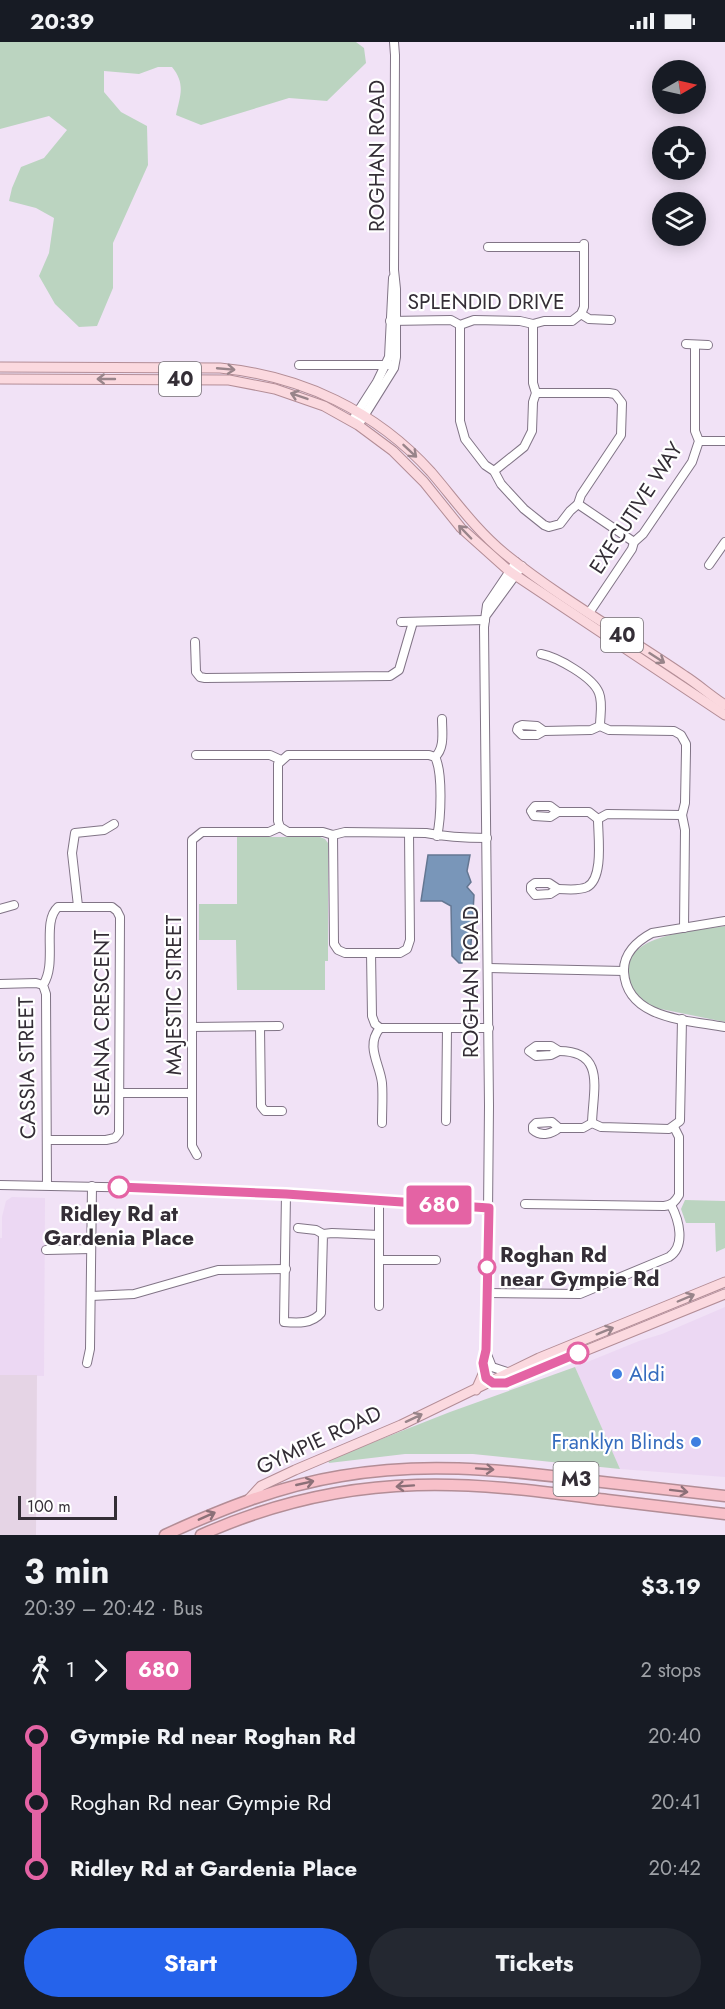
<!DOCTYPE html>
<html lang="en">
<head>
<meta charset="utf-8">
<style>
  body { margin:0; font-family:Jost,sans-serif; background:#242831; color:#f1f3f6; height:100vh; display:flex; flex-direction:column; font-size:22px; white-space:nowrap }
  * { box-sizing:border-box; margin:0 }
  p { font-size:20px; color:#9ea1a6 }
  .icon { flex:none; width:33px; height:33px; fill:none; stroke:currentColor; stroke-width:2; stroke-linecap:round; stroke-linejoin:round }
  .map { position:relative; height:1493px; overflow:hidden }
  .panel { display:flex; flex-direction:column; background:#171b24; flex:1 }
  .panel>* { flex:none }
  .badge { padding:0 12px; border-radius:4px; font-size:21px; line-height:39px }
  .needle { width:39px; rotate:81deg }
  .controls { position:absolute; left:652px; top:18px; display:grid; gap:12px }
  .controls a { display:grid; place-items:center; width:54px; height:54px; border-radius:50%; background:#171b24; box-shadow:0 3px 15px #0003; font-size:30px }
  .scale { position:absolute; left:18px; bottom:15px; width:99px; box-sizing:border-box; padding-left:6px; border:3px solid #342e36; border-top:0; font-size:16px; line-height:21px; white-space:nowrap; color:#342e36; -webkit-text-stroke:4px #fff; paint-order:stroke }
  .map>.badge { position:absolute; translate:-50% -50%; box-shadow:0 0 0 3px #fff }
  .legs { display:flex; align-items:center; gap:9px; height:66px; padding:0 24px; font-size:20px }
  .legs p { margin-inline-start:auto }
  .head { display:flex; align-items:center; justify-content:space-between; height:102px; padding:0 24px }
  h1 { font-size:33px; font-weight:700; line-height:45px }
  .action { display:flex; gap:12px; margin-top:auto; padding:12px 24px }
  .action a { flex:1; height:69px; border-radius:36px; background:#2563eb; color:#fff; font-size:24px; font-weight:700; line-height:69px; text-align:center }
  .action a+a { background:#242831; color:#f1f3f6 }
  ul { padding:0 24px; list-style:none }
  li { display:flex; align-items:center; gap:21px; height:66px; font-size:22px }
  li i { display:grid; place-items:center; width:9px; height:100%; margin:0 8px; background:currentColor }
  li i::after { content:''; width:15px; height:15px; margin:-8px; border:4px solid; border-radius:50%; background:#171b24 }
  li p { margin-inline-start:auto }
  li:first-child i { background:linear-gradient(#0000 50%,currentColor 0) }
  li:last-child i { background:linear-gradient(currentColor 50%,#0000 0) }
  .status { display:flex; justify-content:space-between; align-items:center; height:42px; padding:0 30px; background:#171b24; direction:ltr }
  .status svg { height:16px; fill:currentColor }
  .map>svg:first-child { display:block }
</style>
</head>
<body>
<div class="status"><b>20:39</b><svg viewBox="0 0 49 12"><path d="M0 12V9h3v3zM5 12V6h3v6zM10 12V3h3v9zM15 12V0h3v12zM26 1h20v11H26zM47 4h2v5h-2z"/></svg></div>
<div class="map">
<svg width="725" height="1493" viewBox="0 0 725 1493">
  <rect width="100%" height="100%" fill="#f1e2f6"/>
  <g fill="#ecd8f3">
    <path d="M12 1155 45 1156 44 1334 0 1333V1196H2V1175L6 1159Z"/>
    <path d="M725 1265V1435L620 1427 575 1325 639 1299 662 1292Z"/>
  </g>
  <path fill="#e5d4e5" d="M0 1333H37L36 1493H0Z"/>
  <g fill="#bbd4c0">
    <path d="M0 0H356L364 6 366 21 327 59 289 56 201 83 176 73C180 54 186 42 172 25H158L139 32 104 29V50L121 70 147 84 148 123 113 201V246L97 284 79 285 55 262 39 234 49 211 54 176 36 166 9 159 12 146 21 125 44 116 67 88 49 74 0 87Z"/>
    <path d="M237 795H320L325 797 328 801V919H325V948H237L236 898H199V862H237Z"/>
    <path d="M725 884V980L651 965C639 958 630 947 628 932 624 891 697 889 725 884Z"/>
    <path d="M685 1158 725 1159V1206L716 1210 715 1181H686L681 1167Z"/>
    <path d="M575 1325 620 1427 473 1412H405L329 1421 328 1418 450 1370Z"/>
  </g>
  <path fill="#7996b9" stroke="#647792" stroke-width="1.5" d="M428 813H470L467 829 471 840 467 845 474 853 470 919 464 916 462 921H459L452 914 451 864 442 859H421Z"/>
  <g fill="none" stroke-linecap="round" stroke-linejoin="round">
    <defs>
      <g id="minor">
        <path d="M488 205H584"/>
        <path d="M581 272 589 277 611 278"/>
        <path d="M390 279 451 278 460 283 474 278 520 279 533 282 544 279H572L581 272 584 265V202"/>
        <path d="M460 283V379L465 397 485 423 494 429 501 442 524 467 544 483 549 485 560 482 570 469 578 462 581 453 621 393 622 361 615 352 609 351H536"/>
        <path d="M686 302 708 303"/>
        <path d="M299 323H390"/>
        <path d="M352 379 377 340 389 315 393 236"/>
        <path d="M361 379 394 326 396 315V247L394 228 395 13 394 0"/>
        <path d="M699 399H725"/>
        <path d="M494 429 524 405 532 389 533 360 536 351 533 341V282"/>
        <path d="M578 462 634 500"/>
        <path d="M709 523 725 500"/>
        <path d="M589 571 632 507 634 500 643 492 692 420 699 399 695 389V303"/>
        <path d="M487 572 522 524"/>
        <path d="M401 580 485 578"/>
        <path d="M195 600 196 630 200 635 205 636 390 634 399 628 413 580"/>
        <path d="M541 612C557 615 593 635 599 651 603 661 600 674 600 684"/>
        <path d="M522 683 537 684 544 689 537 693H522L517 688 518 685Z"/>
        <path d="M544 689 591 688 600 684 609 688 674 689 681 693 686 702V709L685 761 682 773"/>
        <path d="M196 713H270L281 718"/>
        <path d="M435 715C445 706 442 690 442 677"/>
        <path d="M535 764H550L558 770 550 775 534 774 531 769Z"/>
        <path d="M558 770H589L598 777 607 772 682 773 685 788 684 886"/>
        <path d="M333 793 334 902 338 908 345 911H400L407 907 410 898 409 791"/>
        <path d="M437 794C441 777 443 730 435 715L429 713H288L278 722V779L280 785 288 790H323L333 793 345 790 426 791C446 795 466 796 487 796"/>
        <path d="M535 841H549L558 847 550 852 535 853 531 848V844Z"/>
        <path d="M558 847C567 847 578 849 587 845 604 836 598 794 598 777"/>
        <path d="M78 864 72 811 75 791 104 788 114 782"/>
        <path d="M0 867 14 863"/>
        <path d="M725 879 652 891C637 899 623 912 624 930 627 978 689 978 725 985"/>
        <path d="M371 911 372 974 375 982 380 986"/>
        <path d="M489 926 624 929"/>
        <path d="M0 942 36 941 43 943"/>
        <path d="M192 985 279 984"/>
        <path d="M260 985 261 1064 265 1069H282"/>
        <path d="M536 1004H551L559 1009 551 1013 536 1014 529 1009Z"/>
        <path d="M559 1009C606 1009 593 1047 592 1081"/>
        <path d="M120 1051H192"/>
        <path d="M446 1079 447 986"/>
        <path d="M552 1080 559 1086C552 1092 541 1095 533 1088V1084L536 1081Z"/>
        <path d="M382 1081C382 1068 383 1054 382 1041 380 1022 365 1004 380 986H489"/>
        <path d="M559 1086H583L592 1081 601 1085 669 1087 680 1079 682 977"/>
        <path d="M197 1113 192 1104V798L202 790H269L280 785"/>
        <path d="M0 1143 203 1147 489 1166"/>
        <path d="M47 1143 46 952 43 943C58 921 41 880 58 865H112L117 869 120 875 119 1091 115 1096 106 1098H47"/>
        <path d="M286 1152 284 1280C298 1281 312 1282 321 1271L323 1192 332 1191 379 1193"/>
        <path d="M379 1159V1264"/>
        <path d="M525 1162 664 1164C672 1163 675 1160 679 1153V1095L674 1085"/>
        <path d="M298 1186 316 1188 323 1192"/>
        <path d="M46 1208 91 1207"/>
        <path d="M379 1218H436"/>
        <path d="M487 1251 580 1252 669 1215C686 1204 679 1178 671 1163"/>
        <path d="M91 1254 134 1252 218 1228 286 1227"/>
        <path d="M486 1310 492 1325 510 1331"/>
        <path d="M87 1321 90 1307 92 1144"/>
        <path d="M491 1340C480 1331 484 1320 486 1308 487 1298 486 1287 487 1277L489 1064 484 585 487 563 516 520"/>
      </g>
      <g id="major">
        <path d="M0 325 220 326C302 334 376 369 431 430 455 458 475 487 504 511 561 557 625 593 685 634 699 643 711 654 725 663"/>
        <path d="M0 337 229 338 275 347 324 364 358 383 393 409 424 440 461 486 509 529 725 673"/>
        <path d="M491 1340 506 1341 725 1252"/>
        <path d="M476 1348 484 1330"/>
        <path d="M249 1457 261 1444 295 1428 401 1383 539 1316 725 1240"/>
      </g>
      <g id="highway">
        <path d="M165 1493C222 1467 279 1444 341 1434 420 1420 497 1427 576 1437 626 1443 675 1448 725 1454"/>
        <path d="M201 1493C268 1463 343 1445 417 1443 481 1441 544 1450 607 1458 646 1463 686 1467 725 1472"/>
      </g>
    </defs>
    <use href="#minor" stroke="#817486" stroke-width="10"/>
    <use href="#major" stroke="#b38d96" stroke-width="11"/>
    <use href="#highway" stroke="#b38d96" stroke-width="13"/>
    <use href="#minor" stroke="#fff" stroke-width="8"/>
    <use href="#major" stroke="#fbd9df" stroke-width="9"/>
    <use href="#highway" stroke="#f8c0c9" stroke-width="10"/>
  </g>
  <defs><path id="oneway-shaft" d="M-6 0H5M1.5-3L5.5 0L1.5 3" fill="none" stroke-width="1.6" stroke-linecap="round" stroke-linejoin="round" transform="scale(1.5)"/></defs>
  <g stroke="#98848a">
    <use href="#oneway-shaft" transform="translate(226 327) rotate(5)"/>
    <use href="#oneway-shaft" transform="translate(106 337) rotate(-180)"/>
    <use href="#oneway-shaft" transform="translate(299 354) rotate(-161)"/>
    <use href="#oneway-shaft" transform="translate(410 409) rotate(43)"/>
    <use href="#oneway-shaft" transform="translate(465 490) rotate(-134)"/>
    <use href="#oneway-shaft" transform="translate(657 616) rotate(33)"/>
    <use href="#oneway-shaft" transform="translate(686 1256) rotate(-23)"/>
    <use href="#oneway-shaft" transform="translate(605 1289) rotate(-22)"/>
    <use href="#oneway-shaft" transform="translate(414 1376) rotate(-25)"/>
  </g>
  <g stroke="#8c7078">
    <use href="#oneway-shaft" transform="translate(485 1427) rotate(4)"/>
    <use href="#oneway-shaft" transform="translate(305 1441) rotate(-13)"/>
    <use href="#oneway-shaft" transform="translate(405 1444) rotate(176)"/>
    <use href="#oneway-shaft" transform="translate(679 1449) rotate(7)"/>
    <use href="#oneway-shaft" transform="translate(207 1474) rotate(-24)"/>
  </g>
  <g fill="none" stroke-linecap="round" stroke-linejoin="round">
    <defs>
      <path id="line-1" d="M119 1145 286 1152 489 1166 486 1308 483 1321 486 1336 493 1341H506L578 1311"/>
    </defs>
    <use href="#line-1" stroke="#fff" stroke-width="14"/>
    <use href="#line-1" stroke="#e463a4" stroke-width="9"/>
  </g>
  <g fill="#fff" stroke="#e463a4" stroke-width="3">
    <circle cx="119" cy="1145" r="10"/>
    <circle cx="487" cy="1225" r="8"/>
    <circle cx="578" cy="1311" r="10"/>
  </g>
  <g fill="#3f7fe0" stroke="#fff" stroke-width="2">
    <circle cx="617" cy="1332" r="6"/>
    <circle cx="696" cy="1400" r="6"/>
  </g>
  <g text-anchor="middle" stroke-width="4.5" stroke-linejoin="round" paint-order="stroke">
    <g fill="#fff" stroke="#716d72" stroke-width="1.5">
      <rect x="159" y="320" width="42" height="34" rx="4.5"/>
      <rect x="601" y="576" width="42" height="34" rx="4.5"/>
      <rect x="553.5" y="1420" width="45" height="34" rx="4.5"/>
    </g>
    <g font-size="20" font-weight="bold" fill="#342e36">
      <text x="180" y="344">40</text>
      <text x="622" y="600">40</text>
      <text x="576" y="1444">M3</text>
    </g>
    <g font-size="21" fill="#342e36" stroke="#fff">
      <text transform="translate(377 114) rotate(-90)" y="7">ROGHAN ROAD</text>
      <text x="486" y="267">SPLENDID DRIVE</text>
      <text transform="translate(636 466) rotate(-57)" y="7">EXECUTIVE WAY</text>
      <text transform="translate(471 940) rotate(-90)" y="7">ROGHAN ROAD</text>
      <text transform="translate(174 953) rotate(-90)" y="7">MAJESTIC STREET</text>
      <text transform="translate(102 981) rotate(-90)" y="7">SEEANA CRESCENT</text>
      <text transform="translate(27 1026) rotate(-91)" y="7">CASSIA STREET</text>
      <text transform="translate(319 1398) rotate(-25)" y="7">GYMPIE ROAD</text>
    </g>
    <g font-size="21" font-weight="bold" fill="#342e36" stroke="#fff">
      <text x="119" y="1179">Ridley Rd at<tspan x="119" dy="24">Gardenia Place</tspan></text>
      <text x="500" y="1220" text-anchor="start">Roghan Rd<tspan x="500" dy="24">near Gympie Rd</tspan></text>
    </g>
    <g font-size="21" fill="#366cbe" stroke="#fff" text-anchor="start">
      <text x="629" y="1339">Aldi</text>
      <text x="684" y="1407" text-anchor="end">Franklyn Blinds</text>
    </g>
  </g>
</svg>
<div class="controls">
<a><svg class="needle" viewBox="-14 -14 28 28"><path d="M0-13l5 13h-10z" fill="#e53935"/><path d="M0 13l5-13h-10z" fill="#9ea1a6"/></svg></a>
<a><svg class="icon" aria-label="locate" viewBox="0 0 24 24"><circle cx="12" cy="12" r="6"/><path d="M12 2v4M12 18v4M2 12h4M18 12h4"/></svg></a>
<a><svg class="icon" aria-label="layers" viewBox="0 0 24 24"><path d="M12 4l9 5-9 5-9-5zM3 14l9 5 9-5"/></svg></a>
</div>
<div class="scale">100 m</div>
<b class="badge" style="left:439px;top:1163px;background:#e463a4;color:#fff">680</b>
</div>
<section class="panel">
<div class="head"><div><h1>3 min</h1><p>20:39 – 20:42 · Bus</p></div><b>$3.19</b></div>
<div class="legs"><svg class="icon" aria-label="walk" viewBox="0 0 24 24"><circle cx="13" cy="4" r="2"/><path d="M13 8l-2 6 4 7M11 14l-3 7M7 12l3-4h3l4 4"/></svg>1<svg class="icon" aria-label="forward" viewBox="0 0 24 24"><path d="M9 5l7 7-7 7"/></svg><b class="badge" style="background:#e463a4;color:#fff">680</b><p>2 stops</p></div>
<ul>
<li><i style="color:#e463a4"></i><b>Gympie Rd near Roghan Rd</b><p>20:40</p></li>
<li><i style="color:#e463a4"></i><span>Roghan Rd near Gympie Rd</span><p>20:41</p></li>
<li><i style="color:#e463a4"></i><b>Ridley Rd at Gardenia Place</b><p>20:42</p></li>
</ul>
<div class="action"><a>Start</a><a>Tickets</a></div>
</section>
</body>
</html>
